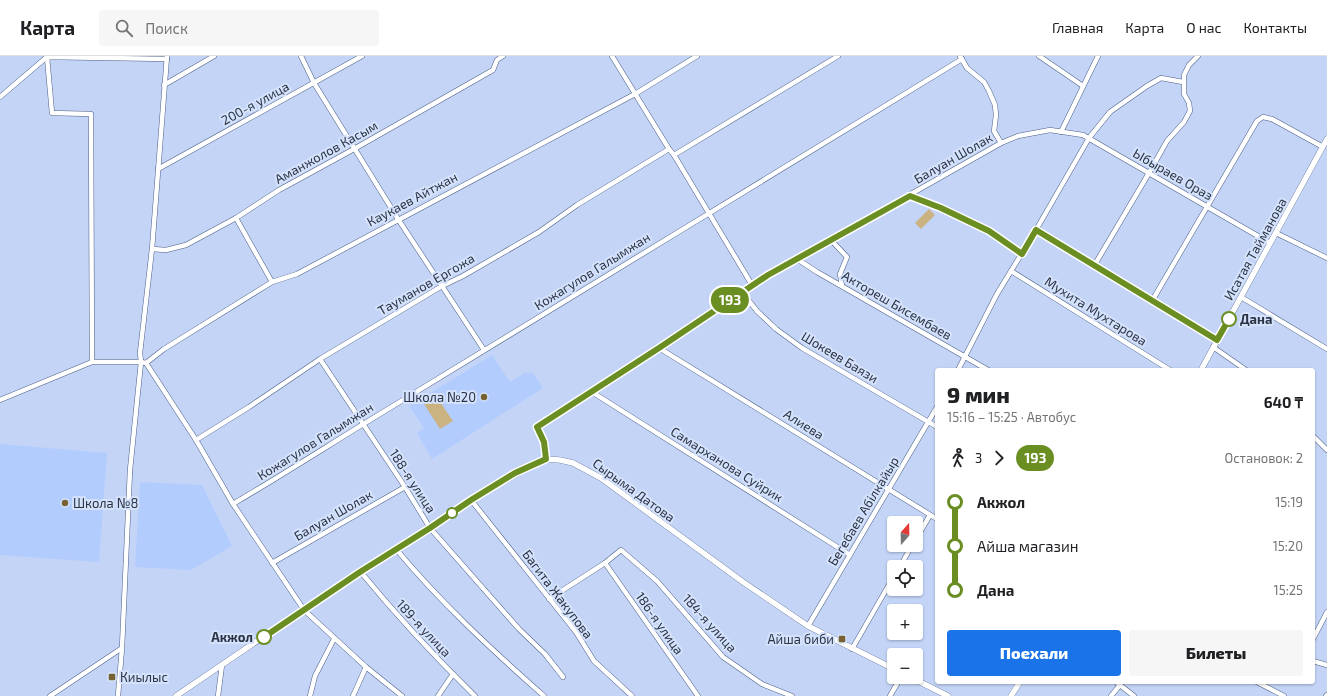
<!DOCTYPE html>
<html lang="ru">
<head>
<meta charset="utf-8">
<style>
  body { margin:0; font-family:"Exo 2",sans-serif; background:#f6f6f6; color:#202124; height:100vh; display:flex; flex-direction:column; font-size:15px; white-space:nowrap }
  * { box-sizing:border-box; margin:0 }
  p { font-size:13px; color:#757577 }
  .icon { flex:none; width:22px; height:22px; fill:none; stroke:currentColor; stroke-width:2; stroke-linecap:round; stroke-linejoin:round }
  .map { position:relative; flex:1; overflow:hidden }
  .panel { position:absolute; left:935px; top:312px; width:380px; height:316px; display:flex; flex-direction:column; background:#fff; border-radius:4px; box-shadow:0 1px 3px #0004 }
  .panel>* { flex:none }
  .badge { padding:0 8px; border-radius:13px; font-size:14px; line-height:26px }
  .needle { width:26px; rotate:20deg }
  .controls { position:absolute; left:887px; top:460px; display:grid; gap:8px }
  .controls a { display:grid; place-items:center; width:36px; height:36px; border-radius:4px; background:#fff; box-shadow:0 1px 3px #0004; font-size:20px }
  .map>.badge { position:absolute; translate:-50% -50%; box-shadow:0 0 0 2px #fff }
  .legs { display:flex; align-items:center; gap:6px; height:44px; padding:0 12px; font-size:13px }
  .legs p { margin-inline-start:auto }
  .overview { display:flex; align-items:center; justify-content:space-between; height:68px; padding:0 12px }
  h1 { font-size:22px; font-weight:800; line-height:30px }
  .cta { display:flex; gap:8px; margin-top:auto; padding:8px 12px }
  .cta a { flex:1; height:46px; border-radius:4px; background:#1a73e8; color:#fff; font-size:16px; font-weight:800; line-height:46px; text-align:center }
  .cta a+a { background:#f6f6f6; color:#202124 }
  ul { padding:0 12px; list-style:none }
  li { display:flex; align-items:center; gap:14px; height:44px; font-size:15px }
  li i { display:grid; place-items:center; width:6px; height:100%; margin:0 5px; background:currentColor }
  li i::after { content:''; width:10px; height:10px; margin:-5px; border:3px solid; border-radius:50%; background:#fff }
  li p { margin-inline-start:auto }
  li:first-child i { background:linear-gradient(#0000 50%,currentColor 0) }
  li:last-child i { background:linear-gradient(currentColor 50%,#0000 0) }
  header { display:flex; align-items:center; gap:24px; box-sizing:border-box; height:56px; padding:0 20px; background:#fff; border-bottom:1px solid #e0e0e0 }
  header strong { font-size:19px }
  nav { display:flex; gap:22px; margin-inline-start:auto; font-size:14px }
  .search { width:280px; height:36px; background:#f6f6f6; display:flex; align-items:center; gap:10px; box-sizing:border-box; padding:0 14px; border-radius:4px; color:#757577; font-size:15px }
  .map>svg:first-child { display:block }
</style>
</head>
<body>
<header>
<strong>Карта</strong>
<div class="search"><svg class="icon" aria-label="search" viewBox="0 0 24 24"><circle cx="10" cy="10" r="6"/><path d="M15 15l6 6"/></svg>Поиск</div>
<nav><a>Главная</a><a>Карта</a><a>О нас</a><a>Контакты</a></nav>
</header>
<div class="map">
<svg width="1327" height="640" viewBox="0 0 1327 640">
  <rect width="100%" height="100%" fill="#c3d4f7"/>
  <g fill="#b3ccfe">
    <path d="M492 299 510 326 526 316 528 318 532 316 543 332 432 403 417 377 424 372 409 350Z"/>
    <path d="M0 388 107 397 99 506 0 499Z"/>
    <path d="M140 426 202 429 232 490 191 514 135 511Z"/>
  </g>
  <g fill="#cbb281">
    <path d="M929 153 935 159 921 173 915 167Z"/>
    <path d="M436 340 453 365 440 373 424 348Z"/>
  </g>
  <g fill="none" stroke-linecap="round" stroke-linejoin="round">
    <defs>
      <g id="minor">
        <path d="M301 0 314 27 398 163 484 294"/>
        <path d="M612 0 669 93 674 99 752 229"/>
        <path d="M960 0 967 12 984 26 989 35 995 49 996 59 994 75 1001 87"/>
        <path d="M1039 0 1083 30"/>
        <path d="M164 29 214 0"/>
        <path d="M0 41 48 0"/>
        <path d="M1061 76 1098 0"/>
        <path d="M674 99 838 0"/>
        <path d="M158 113 362 0"/>
        <path d="M910 140 941 152 989 175 1022 197"/>
        <path d="M236 162 272 226"/>
        <path d="M1036 174 1217 285"/>
        <path d="M1276 177 1327 202"/>
        <path d="M831 184 847 201 840 218 842 230"/>
        <path d="M152 193 166 194 186 189 236 162 279 134 354 93 493 14 497 4 503 0"/>
        <path d="M797 203 817 216 988 314"/>
        <path d="M1094 210 1149 117 1167 85 1184 66 1190 55 1189 47 1184 38V19L1189 9 1198 0"/>
        <path d="M1011 215 1170 314"/>
        <path d="M742 236 757 255 776 273 802 292 937 371"/>
        <path d="M1241 241 1327 293"/>
        <path d="M1152 245 1257 65 1263 61 1272 63 1323 91"/>
        <path d="M1213 291 1246 314"/>
        <path d="M659 292 937 463"/>
        <path d="M320 303 405 431 430 472 519 573 545 598 563 621"/>
        <path d="M92 306 91 58 52 57 47 1 167 3"/>
        <path d="M146 307 196 384 233 448 304 554 366 611 402 640"/>
        <path d="M958 314 997 238 1036 174 1089 82 1110 56 1147 30 1161 22 1183 26"/>
        <path d="M592 336 850 499"/>
        <path d="M0 344 92 306H141L146 307 164 293 272 226 297 218 635 38 697 0"/>
        <path d="M1313 380 1327 394"/>
        <path d="M196 384 249 351 320 303 442 230 463 220 539 176 577 149 669 93"/>
        <path d="M546 403 544 386 537 371 659 292 768 219 1001 87 1018 80 1050 74 1083 79 1270 187"/>
        <path d="M471 444 576 576 594 605 632 640"/>
        <path d="M233 448C289 415 343 380 398 347 586 233 774 117 962 3"/>
        <path d="M916 483 930 459"/>
        <path d="M396 493C441 547 492 594 544 640"/>
        <path d="M272 507 405 431"/>
        <path d="M605 507 698 640"/>
        <path d="M900 511 912 489"/>
        <path d="M360 515C396 559 435 601 475 640"/>
        <path d="M549 543 605 507 621 494 657 525 723 601 762 628 792 640"/>
        <path d="M808 570 937 351"/>
        <path d="M1313 583 1327 556"/>
        <path d="M852 593 894 520"/>
        <path d="M1313 605 1327 609"/>
        <path d="M1116 626 1134 640"/>
        <path d="M1257 626 1284 640"/>
        <path d="M50 640 122 592"/>
        <path d="M118 640 122 592 130 414 141 306 140 297 152 193 167 0"/>
        <path d="M218 640 222 609"/>
        <path d="M310 640 315 620 334 583"/>
        <path d="M353 640 366 611"/>
        <path d="M438 640 453 618"/>
        <path d="M890 640 901 621"/>
        <path d="M1111 640 1120 629"/>
        <path d="M1326 640 1327 639"/>
      </g>
      <g id="tertiary">
        <path d="M1201 314 1327 83"/>
        <path d="M910 621 948 640"/>
        <path d="M176 640 360 515 430 472 471 444 530 410 546 403 560 404 573 407 601 422 743 526 808 570 894 613"/>
        <path d="M1011 640 1020 626"/>
      </g>
    </defs>
    <use href="#minor" stroke="#4c5f85" stroke-width="5.5"/>
    <use href="#tertiary" stroke="#4c5f85" stroke-width="6"/>
    <use href="#minor" stroke="#fff" stroke-width="4.5"/>
    <use href="#tertiary" stroke="#fff" stroke-width="5.5"/>
  </g>
  <g fill="none" stroke-linecap="round" stroke-linejoin="round">
    <defs>
      <path id="line-1" d="M264 581 360 516 430 472 471 444 515 417 546 403 544 386 537 371 659 292 768 219 910 140 941 152 989 175 1022 198 1036 174 1217 284 1229 263"/>
    </defs>
    <use href="#line-1" stroke="#fff" stroke-width="9"/>
    <use href="#line-1" stroke="#6b8e23" stroke-width="6"/>
  </g>
  <g fill="#fff" stroke="#6b8e23" stroke-width="2">
    <circle cx="1229" cy="263" r="7"/>
    <circle cx="452" cy="457" r="5"/>
    <circle cx="264" cy="581" r="7"/>
  </g>
  <g fill="#786131" stroke="#d4e2fc" stroke-width="1.5">
    <circle cx="484" cy="341" r="4"/>
    <circle cx="65" cy="447" r="4"/>
    <rect x="838" y="579" width="8" height="8" rx="2"/>
    <rect x="108" y="617" width="8" height="8" rx="2"/>
  </g>
  <g text-anchor="middle" stroke-width="4" stroke-linejoin="round" paint-order="stroke">
    <g font-size="13" fill="#2b3344" stroke="#d4e2fc">
      <text transform="translate(255 47) rotate(-29)" y="5">200-я улица</text>
      <text transform="translate(326 96) rotate(-29)" y="5">Аманжолов Касым</text>
      <text transform="translate(953 102) rotate(-30)" y="5">Балуан Шолак</text>
      <text transform="translate(1173 118) rotate(30)" y="5">Ыбыраев Ораз</text>
      <text transform="translate(412 143) rotate(-28)" y="5">Каукаев Айтжан</text>
      <text transform="translate(1255 193) rotate(-61)" y="5">Исатая Тайманова</text>
      <text transform="translate(592 215) rotate(-32)" y="5">Кожагулов Галымжан</text>
      <text transform="translate(426 228) rotate(-30)" y="5">Тауманов Ергожа</text>
      <text transform="translate(897 249) rotate(30)" y="5">Актореш Бисембаев</text>
      <text transform="translate(1096 255) rotate(32)" y="5">Мухита Мухтарова</text>
      <text transform="translate(840 301) rotate(31)" y="5">Шокеев Баязи</text>
      <text transform="translate(804 368) rotate(32)" y="5">Алиева</text>
      <text transform="translate(315 385) rotate(-32)" y="5">Кожагулов Галымжан</text>
      <text transform="translate(727 408) rotate(32)" y="5">Самарханова Суйрик</text>
      <text transform="translate(413 425) rotate(57)" y="5">188-я улица</text>
      <text transform="translate(634 434) rotate(36)" y="5">Сырыма Датова</text>
      <text transform="translate(863 455) rotate(-59)" y="5">Бегебаев Абілкайыр</text>
      <text transform="translate(333 459) rotate(-30)" y="5">Балуан Шолак</text>
      <text transform="translate(558 538) rotate(53)" y="5">Багита Жакупова</text>
      <text transform="translate(660 567) rotate(55)" y="5">186-я улица</text>
      <text transform="translate(710 567) rotate(48)" y="5">184-я улица</text>
      <text transform="translate(424 572) rotate(47)" y="5">189-я улица</text>
    </g>
    <g font-size="13" font-weight="bold" fill="#2b3344" stroke="#d4e2fc" text-anchor="start">
      <text x="1240" y="268">Дана</text>
      <text x="253" y="586" text-anchor="end">Акжол</text>
    </g>
    <g font-size="13" fill="#2b3344" stroke="#d4e2fc" text-anchor="end">
      <text x="476" y="346">Школа №20</text>
      <text x="73" y="452" text-anchor="start">Школа №8</text>
      <text x="834" y="588">Айша биби</text>
      <text x="120" y="626" text-anchor="start">Киылыс</text>
    </g>
  </g>
</svg>
<div class="controls">
<a><svg class="needle" viewBox="-14 -14 28 28"><path d="M0-13l5 13h-10z" fill="#e53935"/><path d="M0 13l5-13h-10z" fill="#757577"/></svg></a>
<a><svg class="icon" aria-label="locate" viewBox="0 0 24 24"><circle cx="12" cy="12" r="6"/><path d="M12 2v4M12 18v4M2 12h4M18 12h4"/></svg></a>
<a>+</a>
<a>−</a>
</div>
<b class="badge" style="left:730px;top:244px;background:#6b8e23;color:#fff">193</b>
<section class="panel">
<div class="overview"><div><h1>9 мин</h1><p>15:16 – 15:25 · Автобус</p></div><b>640 ₸</b></div>
<div class="legs"><svg class="icon" aria-label="walk" viewBox="0 0 24 24"><circle cx="13" cy="4" r="2"/><path d="M13 8l-2 6 4 7M11 14l-3 7M7 12l3-4h3l4 4"/></svg>3<svg class="icon" aria-label="forward" viewBox="0 0 24 24"><path d="M9 5l7 7-7 7"/></svg><b class="badge" style="background:#6b8e23;color:#fff">193</b><p>Остановок: 2</p></div>
<ul>
<li><i style="color:#6b8e23"></i><b>Акжол</b><p>15:19</p></li>
<li><i style="color:#6b8e23"></i><span>Айша магазин</span><p>15:20</p></li>
<li><i style="color:#6b8e23"></i><b>Дана</b><p>15:25</p></li>
</ul>
<div class="cta"><a>Поехали</a><a>Билеты</a></div>
</section>
</div>
</body>
</html>
